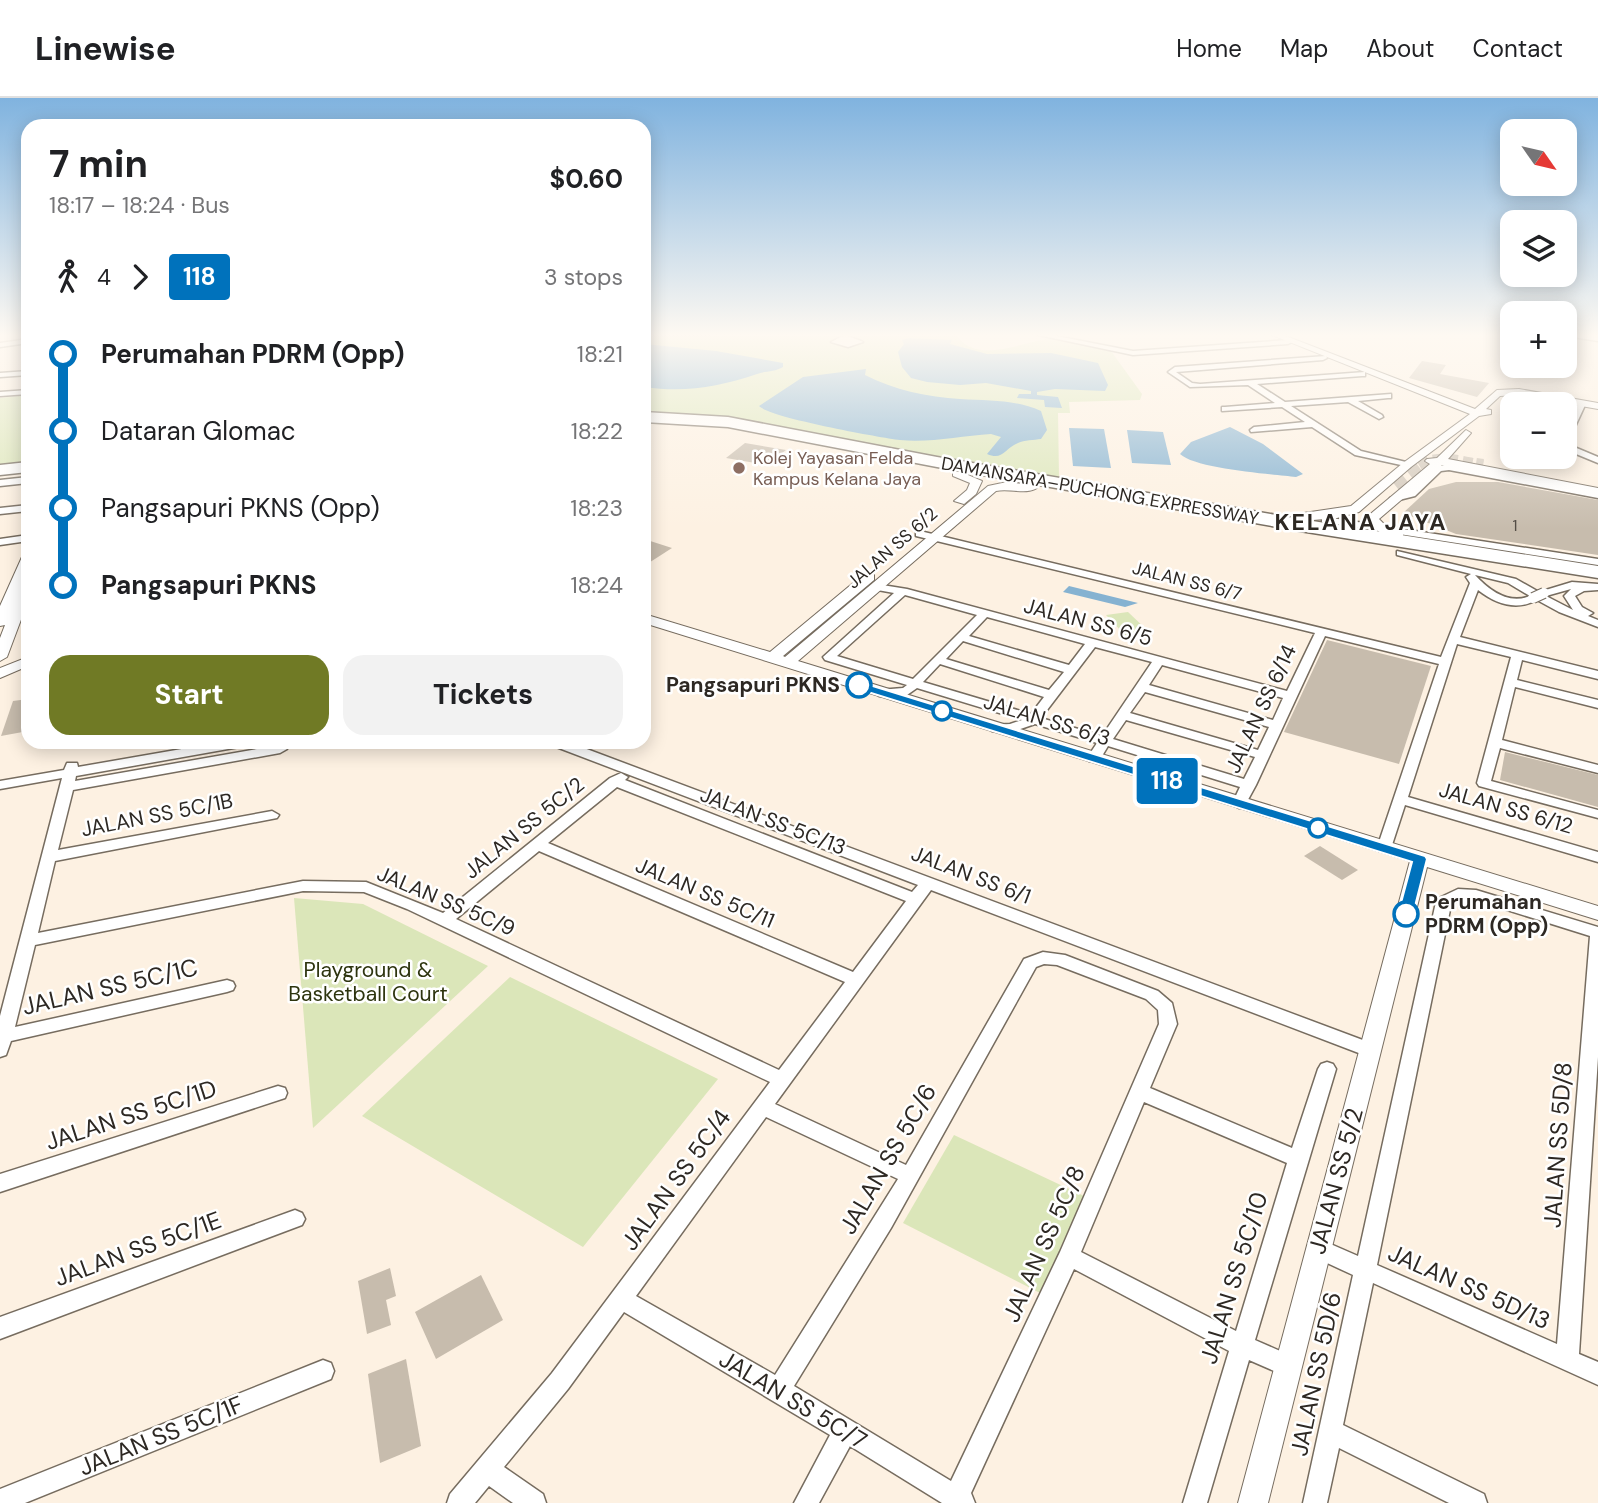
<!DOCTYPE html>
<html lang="en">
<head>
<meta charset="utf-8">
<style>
  body { margin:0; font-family:"DM Sans",sans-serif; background:#f2f2f2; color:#202124; height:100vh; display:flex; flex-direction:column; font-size:26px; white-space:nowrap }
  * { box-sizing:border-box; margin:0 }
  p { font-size:23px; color:#757577 }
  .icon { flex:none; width:38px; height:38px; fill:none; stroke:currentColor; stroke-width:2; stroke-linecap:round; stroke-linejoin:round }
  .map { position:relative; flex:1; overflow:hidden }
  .side { position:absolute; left:21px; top:21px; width:630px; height:630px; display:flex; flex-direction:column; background:#fff; border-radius:21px; box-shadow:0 4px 18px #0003 }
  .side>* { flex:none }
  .badge { padding:0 14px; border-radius:5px; font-size:24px; line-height:46px }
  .needle { width:46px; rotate:124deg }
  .controls { position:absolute; left:1500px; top:21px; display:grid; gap:14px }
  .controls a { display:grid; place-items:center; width:77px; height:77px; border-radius:14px; background:#fff; box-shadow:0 4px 18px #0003; font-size:35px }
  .map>.badge { position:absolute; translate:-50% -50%; box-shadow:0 0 0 4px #fff }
  .legs { display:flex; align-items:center; gap:10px; height:77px; padding:0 28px; font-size:23px }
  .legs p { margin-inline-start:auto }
  .summary { display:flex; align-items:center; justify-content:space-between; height:119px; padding:0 28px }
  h1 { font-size:38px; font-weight:700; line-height:52px }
  .action { display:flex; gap:14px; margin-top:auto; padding:14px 28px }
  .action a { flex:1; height:80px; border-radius:21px; background:#707a25; color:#fff; font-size:28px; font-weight:700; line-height:80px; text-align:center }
  .action a+a { background:#f2f2f2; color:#202124 }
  ul { padding:0 28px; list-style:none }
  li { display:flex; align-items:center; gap:24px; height:77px; font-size:26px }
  li i { display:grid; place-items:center; width:10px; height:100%; margin:0 9px; background:currentColor }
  li i::after { content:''; width:18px; height:18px; margin:-9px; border:5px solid; border-radius:50%; background:#fff }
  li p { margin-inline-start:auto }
  li:first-child i { background:linear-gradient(#0000 50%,currentColor 0) }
  li:last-child i { background:linear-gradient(currentColor 50%,#0000 0) }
  header { display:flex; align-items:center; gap:42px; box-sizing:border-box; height:98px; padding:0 35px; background:#fff; border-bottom:2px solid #e0e0e0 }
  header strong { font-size:33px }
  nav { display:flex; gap:38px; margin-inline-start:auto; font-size:24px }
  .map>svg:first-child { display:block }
</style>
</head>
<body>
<header>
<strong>Linewise</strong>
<nav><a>Home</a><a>Map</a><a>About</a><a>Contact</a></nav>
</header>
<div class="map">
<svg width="1598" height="1405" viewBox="0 0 1598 1405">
  <rect width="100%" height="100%" fill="#fdf1e2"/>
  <g fill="#dbe6b9">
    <path d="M712 235H824L829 238 844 237 842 235 955 236C978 269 1022 242 1052 241 1071 241 1092 251 1111 253L1142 296 1140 302 1069 304 1070 315H1058L1059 380 970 367 742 321 644 316V236L695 238Z"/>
    <path d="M28 297V364L0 367V300Z"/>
    <path d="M1128 514 1148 533 1125 537 1106 517Z"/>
    <path d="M294 800 363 806 488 868 313 1030Z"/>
    <path d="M510 879 718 981 583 1149 362 1018Z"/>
    <path d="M954 1037 1084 1098 1040 1195 903 1125Z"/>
  </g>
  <g fill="#85b2d1">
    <path d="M909 240 952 242 950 246 987 256 1051 255 1098 265 1108 287 1105 293 1055 291 1037 294V297L1058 299 1062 310 1045 309 1044 302 1017 300 1019 296H1031V293L986 285 960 287 927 284 911 280 902 269 898 254 904 246 902 242Z"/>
    <path d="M644 246 716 253 783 265V269C775 274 765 273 757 276 718 289 685 295 644 289Z"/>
    <path d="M866 271 865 277C894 292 928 299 960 301 990 303 1013 301 1041 313L1047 332 1041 341C1034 342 1024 342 1018 345 1005 350 1003 363 987 356L1001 339 991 336C961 338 929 345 900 342 878 339 771 320 759 308L803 279Z"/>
    <path d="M1230 329 1263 346 1303 376 1296 379C1271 376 1196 371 1180 356L1191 344Z"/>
    <path d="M1069 330 1104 331 1111 370 1073 368Z"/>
    <path d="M1127 332 1163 334 1171 367 1132 365Z"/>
    <path d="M1069 488 1138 505 1125 509 1063 494Z"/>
  </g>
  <g fill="#c7bcad">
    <path d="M1422 263 1446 267 1440 276 1489 285 1477 299 1409 280Z"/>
    <path d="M745 345 786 352 767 367 726 360Z"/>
    <path d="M1456 384H1498L1598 402V457L1456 436 1403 415 1429 391Z"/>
    <path d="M644 441 672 450 644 468Z"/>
    <path d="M1327 542 1431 568 1399 666 1284 634Z"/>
    <path d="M28 601V633L1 638 13 603Z"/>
    <path d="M1505 654 1598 677V709L1500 682Z"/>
    <path d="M1320 748 1358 772 1342 782 1304 758Z"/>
    <path d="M390 1170 396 1198 386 1202 391 1227 367 1236 358 1183Z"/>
    <path d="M481 1177 503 1222 436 1261 415 1214Z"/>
    <path d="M406 1261 421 1348 380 1365 368 1276Z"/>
  </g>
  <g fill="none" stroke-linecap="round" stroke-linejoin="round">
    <path stroke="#d3c9bc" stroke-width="10" stroke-dasharray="10 5" stroke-linecap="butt" d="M1419 367C1440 355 1460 363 1483 367"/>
    <g stroke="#d3c9bc" stroke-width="12" stroke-dasharray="12 6" stroke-linecap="butt">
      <path d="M1476 366 1483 367"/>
      <path d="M1395 387 1422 366"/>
    </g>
    <defs>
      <g id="minor">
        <path d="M647 235H712L709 237H650Z"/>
        <path d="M1029 235H1041L1133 253 1288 242 1292 244 1288 246 1133 257Z"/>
        <path d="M845 237 861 243 863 244 848 249 831 244Z"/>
        <path d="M28 241V245L0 249V245Z"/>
        <path d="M1326 258 1327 260 1323 262 1176 274 1192 285 1200 286 1365 274V278H1362L1257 286 1285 304 1391 296V300H1388L1358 303 1382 317 1383 319 1379 321 1348 304 1291 308 1361 353 1410 365V369L1355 357 1312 329 1251 334 1250 332 1254 329 1305 324 1282 309 1222 313V309H1225L1275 305 1248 287 1190 289 1168 274 1175 269Z"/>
        <path d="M28 273V277L0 279V275Z"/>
        <path d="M28 292V296L0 298V294Z"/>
        <path d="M1579 303 1586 305 1567 346 1598 359V365L1564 351V335Z"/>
        <path d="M1449 366 1598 394V400L1449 372 1441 373 1415 398 1395 403 1390 400 1409 394 1435 369Z"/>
        <path d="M28 379V385L0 388V382Z"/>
        <path d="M28 407V413L0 416V410Z"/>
        <path d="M1325 419 1598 461V467L1322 424V420Z"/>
        <path d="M920 433 1441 559 1470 485 1466 479 1471 476 1397 457V453L1516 481 1539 494 1572 484 1598 486V492L1584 493 1575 498 1582 509 1593 515 1588 518 1598 522V529L1559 514 1537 502C1516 513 1496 506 1478 492L1460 539 1598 573V581L1522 562 1517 582 1598 602V610L1515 589 1502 642 1598 667V675L1500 650 1491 683 1598 712V720L1479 688 1477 685 1511 559 1457 546 1408 699 1598 754V764L1405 707 1391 750 1389 753H1379L1377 750 1439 566 1325 538 1256 687 1244 709 1239 710 1232 706 1240 689 1108 648 1099 663H1089L1087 660 1097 645 1035 626 1012 634 992 633 991 630 992 627 1010 626 1022 622 917 590 907 597 879 598 877 595 879 592 903 590 907 587 825 562 823 559 894 495 872 491 871 489 876 486 907 491 1287 593 1315 535 916 438V434ZM1475 477 1508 485 1530 498C1508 507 1489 492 1475 477ZM1571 491 1564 498 1573 512 1546 498ZM905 497 977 517 913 581 837 558ZM987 519 1085 546 1069 567 969 538ZM963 543 1064 574 1049 592 946 561ZM1095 549 1152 564 1102 638 1041 620ZM940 566 1044 599 1031 616 923 584ZM1162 567 1283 600 1273 622 1149 587ZM1145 594 1269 629 1258 652 1130 615ZM1126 622 1255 659 1244 681 1113 641Z"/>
        <path d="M28 437V443L0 447V441Z"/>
        <path d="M222 644H252L245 648 76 678 75 683 280 647 287 651 280 655 73 692 58 752 272 713 279 717 277 720 55 763 38 835 303 783 366 784 443 815 610 680 621 675 628 679 625 682 912 794 918 787 551 647 549 644H568L1376 947 1379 952 1376 957 1370 959 1364 957 931 792 775 1006 906 1067 1024 861 1043 854 1065 857 1158 893 1172 905 1177 926 1150 990 1292 1050 1318 971 1321 966 1327 964 1333 966 1336 971 1255 1242 1296 1260 1299 1268 1296 1276 1288 1279 1249 1262 1207 1405H1183L1229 1253 1074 1171 971 1395 975 1405H942L850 1348 819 1405H794L830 1337 624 1214 568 1291 504 1369 543 1396 546 1405H513L489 1388 475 1405H447L450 1396 552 1275 770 984 407 811 364 794 303 793 35 847 15 929 227 882 233 884 235 888 233 892 227 894 11 943 6 957 0 959V918L62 680 0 691V683L64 672 67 665H77L78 669ZM617 689 906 803 853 874 548 745ZM539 753 845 884 779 972 456 821ZM1044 866 1057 867 1146 901 1158 912 1159 926 1060 1154 951 1383 794 1288 891 1130 1036 869ZM1144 1004 1287 1065 1236 1233 1081 1154ZM766 1019 898 1081 775 1277 636 1198Z"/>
        <path d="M1458 791 1476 792 1598 829V959L1579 1256 1598 1264V1287L1373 1185 1343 1327 1484 1396 1487 1405H1449L1339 1350 1327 1405H1303L1353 1177 1312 1158 1309 1151 1312 1144 1319 1141 1358 1158 1436 804 1439 800ZM1461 801 1475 802 1590 838 1557 1246 1377 1167 1451 807Z"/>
        <path d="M278 988 285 990 287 995 285 1000 0 1094V1076Z"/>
        <path d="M295 1112 302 1115 305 1121 302 1127 0 1241V1219Z"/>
        <path d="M323 1262 331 1265 334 1273 331 1281 25 1405H0V1391Z"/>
      </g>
      <g id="tertiary">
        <path d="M1267 235H1278L1475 311 1497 292 1519 291 1598 305V311L1519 297 1500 298 1486 311 1491 312V316L1479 318 1411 369 1359 414 1337 420 1301 423 1297 422V416L1351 408 1403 365 1470 316Z"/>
        <path d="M1466 332 1471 335 1448 361 1598 390V396L1442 367 1379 421 1387 429 1403 436V442C1388 443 1375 432 1366 421L1368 418 1430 366 1425 363 1427 361 1437 360Z"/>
        <path d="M28 373V379L23 378V374Z"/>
        <path d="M953 374H961L982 383 976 396 964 406 954 403 967 392 970 385 953 378Z"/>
        <path d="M1007 384 1031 387 1037 390C1027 397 1009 390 996 393L798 563 1598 808V822L1427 769 1268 1405H1238L1410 763 644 525V516L770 554 864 476H874V482L783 558 785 559 988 388Z"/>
        <path d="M28 455V474L25 482 28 481V503L7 559 0 563V540L5 527 0 528V508L22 459Z"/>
        <path d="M28 559V568L0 580V570Z"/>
      </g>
      <g id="motorway">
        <path d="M1566 235H1598V243L1567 238Z"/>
        <path d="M644 314 728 319 937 359 1300 421 1598 468V480L1300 433 937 369 728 329 644 324Z"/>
        <path d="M28 364V374L0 377V367Z"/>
      </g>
    </defs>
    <use href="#minor" stroke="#766c5f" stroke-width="3"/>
    <use href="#tertiary" stroke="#766c5f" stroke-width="2"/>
    <use href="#motorway" stroke="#766c5f" stroke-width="3"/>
    <use href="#minor" fill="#fff" fill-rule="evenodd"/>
    <use href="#tertiary" fill="#fff" fill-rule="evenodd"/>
    <use href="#motorway" fill="#fff" fill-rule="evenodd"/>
    <defs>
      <path id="minor-bridge" d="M1533 500 1544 495"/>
    </defs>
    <use href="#minor-bridge" stroke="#766c5f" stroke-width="12" stroke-linecap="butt"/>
    <use href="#minor-bridge" stroke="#fff" stroke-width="10"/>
  </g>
  <linearGradient id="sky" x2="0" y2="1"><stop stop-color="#80b3df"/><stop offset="0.55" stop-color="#fef9f2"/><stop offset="1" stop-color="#fef9f2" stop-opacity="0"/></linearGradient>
  <rect width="1598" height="431" fill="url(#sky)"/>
  <path fill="#0072bc" stroke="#fff" stroke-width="2" d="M855 585H863L1425 758 1427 761 1413 816 1406 822 1398 816 1412 764 855 590Z"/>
  <circle fill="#8d6e63" stroke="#fff" stroke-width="2.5" cx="739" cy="370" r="7"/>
  <g fill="#fff" stroke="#0072bc" stroke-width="3.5">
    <circle cx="859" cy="587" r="12"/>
    <circle cx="942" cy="613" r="9"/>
    <circle cx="1318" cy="730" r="9"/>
    <circle cx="1406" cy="816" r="12"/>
  </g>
  <g text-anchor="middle" stroke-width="5" stroke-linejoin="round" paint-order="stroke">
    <g font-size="16" fill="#544d46">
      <text x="1515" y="433">1</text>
    </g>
    <g font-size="18" fill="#785e54" stroke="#fff" text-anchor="start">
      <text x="753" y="366">Kolej Yayasan Felda<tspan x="753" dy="21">Kampus Kelana Jaya</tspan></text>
    </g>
    <g font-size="18" fill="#2d2823" stroke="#fff">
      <text transform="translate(1100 393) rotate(10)" y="6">DAMANSARA–PUCHONG EXPRESSWAY</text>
      <text transform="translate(892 450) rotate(-41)" y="6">JALAN SS 6/2</text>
      <text transform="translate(1187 483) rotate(14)" y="6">JALAN SS 6/7</text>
    </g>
    <g font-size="21" fill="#2d2823" stroke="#fff">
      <text transform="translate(1088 524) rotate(15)" y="7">JALAN SS 6/5</text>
      <text transform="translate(1261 611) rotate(-65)" y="7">JALAN SS 6/14</text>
      <text transform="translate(1047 622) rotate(17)" y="7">JALAN SS 6/3</text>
      <text transform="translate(1506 710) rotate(16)" y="7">JALAN SS 6/12</text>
      <text transform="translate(157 717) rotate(-11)" y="7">JALAN SS 5C/1B</text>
      <text transform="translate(773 723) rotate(21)" y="7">JALAN SS 5C/13</text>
      <text transform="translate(524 730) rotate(-39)" y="7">JALAN SS 5C/2</text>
      <text transform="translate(971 777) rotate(21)" y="7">JALAN SS 6/1</text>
      <text transform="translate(705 795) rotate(23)" y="7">JALAN SS 5C/11</text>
      <text transform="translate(446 803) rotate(23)" y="7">JALAN SS 5C/9</text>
    </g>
    <g font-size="21" font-weight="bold" fill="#2d2823" stroke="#fff" text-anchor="end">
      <text x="840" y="594">Pangsapuri PKNS</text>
      <text x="1425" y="811" text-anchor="start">Perumahan<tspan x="1425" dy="24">PDRM (Opp)</tspan></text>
    </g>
    <g font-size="21" fill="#2d340e" stroke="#fff">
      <text x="368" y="879">Playground &amp;<tspan x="368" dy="24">Basketball Court</tspan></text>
    </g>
    <g font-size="23" font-weight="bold" letter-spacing="2" fill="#2d2823" stroke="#fff">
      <text x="1361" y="432">KELANA JAYA</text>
    </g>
    <g font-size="24" fill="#2d2823" stroke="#fff">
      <text transform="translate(110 889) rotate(-13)" y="8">JALAN SS 5C/1C</text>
      <text transform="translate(131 1017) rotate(-18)" y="8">JALAN SS 5C/1D</text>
      <text transform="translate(1558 1047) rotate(-86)" y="8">JALAN SS 5D/8</text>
      <text transform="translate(888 1061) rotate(-60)" y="8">JALAN SS 5C/6</text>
      <text transform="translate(676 1082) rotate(-54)" y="8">JALAN SS 5C/4</text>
      <text transform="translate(1336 1083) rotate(-75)" y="8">JALAN SS 5/2</text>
      <text transform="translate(1044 1146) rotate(-66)" y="8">JALAN SS 5C/8</text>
      <text transform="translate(138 1151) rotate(-20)" y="8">JALAN SS 5C/1E</text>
      <text transform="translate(1234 1180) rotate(-73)" y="8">JALAN SS 5C/10</text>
      <text transform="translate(1469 1189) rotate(24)" y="8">JALAN SS 5D/13</text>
      <text transform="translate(1316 1276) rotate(-78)" y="8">JALAN SS 5D/6</text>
      <text transform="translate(793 1302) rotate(31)" y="8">JALAN SS 5C/7</text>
      <text transform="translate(161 1338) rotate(-22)" y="8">JALAN SS 5C/1F</text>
    </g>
  </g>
</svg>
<div class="controls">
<a><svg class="needle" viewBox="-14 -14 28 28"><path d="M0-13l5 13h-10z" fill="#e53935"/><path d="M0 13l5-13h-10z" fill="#757577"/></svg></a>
<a><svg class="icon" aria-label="layers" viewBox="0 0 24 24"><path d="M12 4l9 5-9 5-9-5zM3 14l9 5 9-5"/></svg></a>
<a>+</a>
<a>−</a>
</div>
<b class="badge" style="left:1167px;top:683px;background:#0072bc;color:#fff">118</b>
<section class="side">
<div class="summary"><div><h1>7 min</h1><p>18:17 – 18:24 · Bus</p></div><b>$0.60</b></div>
<div class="legs"><svg class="icon" aria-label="walk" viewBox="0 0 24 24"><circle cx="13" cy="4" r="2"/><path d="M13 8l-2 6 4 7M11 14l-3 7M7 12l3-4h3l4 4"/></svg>4<svg class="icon" aria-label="forward" viewBox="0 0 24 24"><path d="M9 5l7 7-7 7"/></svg><b class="badge" style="background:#0072bc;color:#fff">118</b><p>3 stops</p></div>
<ul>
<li><i style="color:#0072bc"></i><b>Perumahan PDRM (Opp)</b><p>18:21</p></li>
<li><i style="color:#0072bc"></i><span>Dataran Glomac</span><p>18:22</p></li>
<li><i style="color:#0072bc"></i><span>Pangsapuri PKNS (Opp)</span><p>18:23</p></li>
<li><i style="color:#0072bc"></i><b>Pangsapuri PKNS</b><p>18:24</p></li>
</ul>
<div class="action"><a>Start</a><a>Tickets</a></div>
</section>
</div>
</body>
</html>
